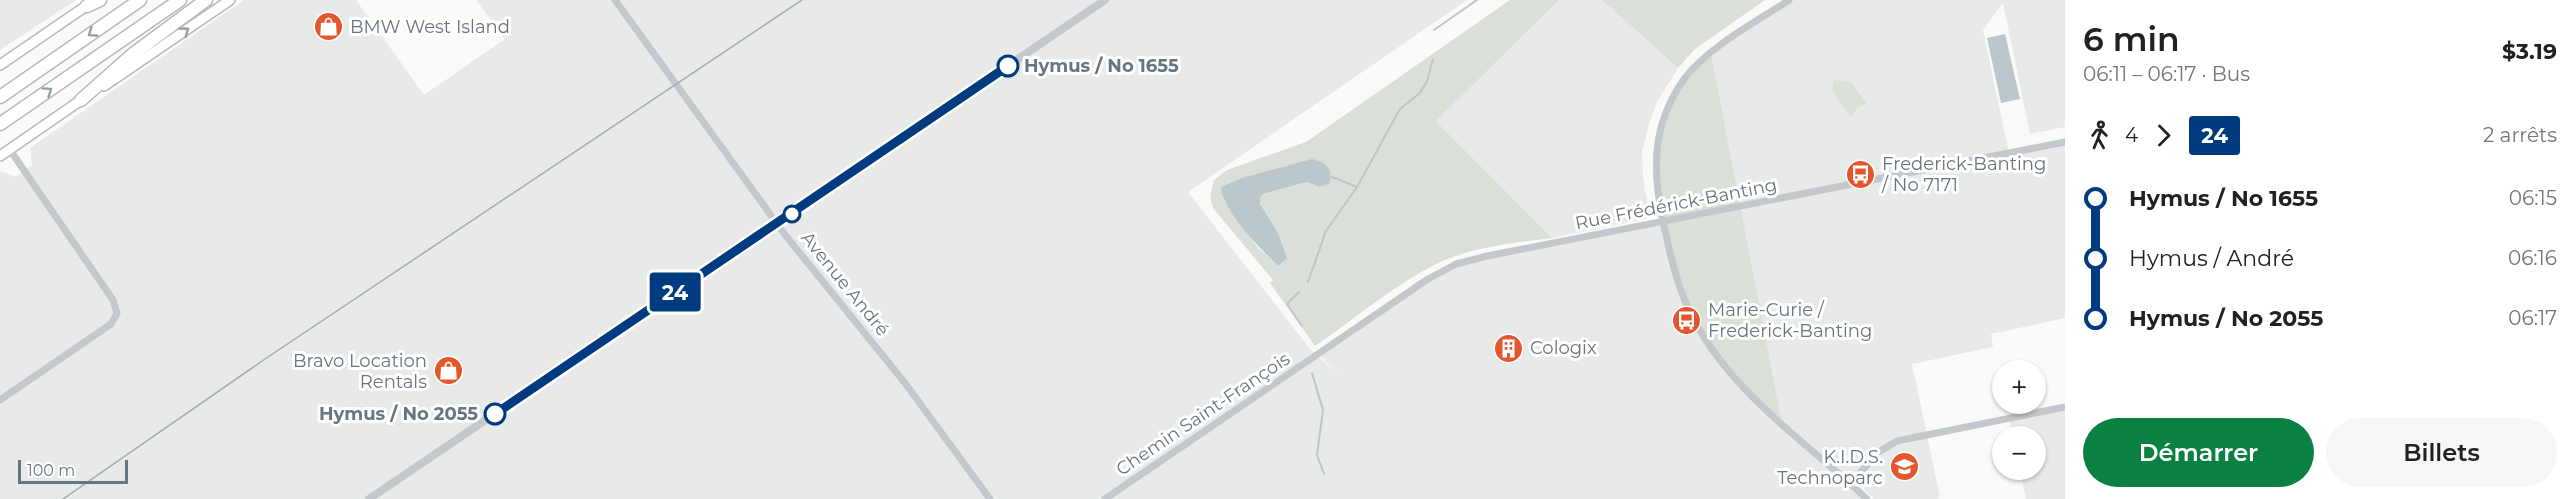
<!DOCTYPE html>
<html lang="fr">
<head>
<meta charset="utf-8">
<style>
  body { margin:0; font-family:Montserrat,sans-serif; background:#f6f6f6; color:#202124; height:100vh; display:flex; flex-direction:column; font-size:22px; white-space:nowrap }
  * { box-sizing:border-box; margin:0 }
  p { font-size:20px; color:#757577 }
  .icon { flex:none; width:33px; height:33px; fill:none; stroke:currentColor; stroke-width:2; stroke-linecap:round; stroke-linejoin:round }
  .map { position:relative; flex:1; overflow:hidden }
  .details { display:flex; flex-direction:column; background:#fff; width:510px }
  .details>* { flex:none }
  .badge { padding:0 12px; border-radius:4px; font-size:21px; line-height:39px }
  .fabs { position:absolute; left:1992px; top:360px; display:grid; gap:12px }
  .fabs a { display:grid; place-items:center; width:54px; height:54px; border-radius:50%; background:#fff; box-shadow:0 2px 4px #0004; font-size:30px }
  .scale { position:absolute; left:18px; bottom:15px; width:110px; box-sizing:border-box; padding-left:6px; border:3px solid #657683; border-top:0; font-size:16px; line-height:21px; white-space:nowrap; color:#657683; -webkit-text-stroke:4px #fff; paint-order:stroke }
  .map>.badge { position:absolute; translate:-50% -50%; box-shadow:0 0 0 3px #fff }
  .legs { display:flex; align-items:center; gap:9px; height:66px; padding:0 18px; font-size:20px }
  .legs p { margin-inline-start:auto }
  .headline { display:flex; align-items:center; justify-content:space-between; height:102px; padding:0 18px }
  h1 { font-size:33px; font-weight:600; line-height:45px }
  .button { display:flex; gap:12px; margin-top:auto; padding:12px 18px }
  .button a { flex:1; height:69px; border-radius:36px; background:#0b8043; color:#fff; font-size:24px; font-weight:600; line-height:69px; text-align:center }
  .button a+a { background:#f6f6f6; color:#202124 }
  ul { padding:0 18px; list-style:none }
  li { display:flex; align-items:center; gap:21px; height:60px; font-size:22px }
  li i { display:grid; place-items:center; width:9px; height:100%; margin:0 8px; background:currentColor }
  li i::after { content:''; width:15px; height:15px; margin:-8px; border:4px solid; border-radius:50%; background:#fff }
  li p { margin-inline-start:auto }
  li:first-child i { background:linear-gradient(#0000 50%,currentColor 0) }
  li:last-child i { background:linear-gradient(currentColor 50%,#0000 0) }
  main { display:flex; flex:1; min-height:0 }
  .map>svg:first-child { display:block }
</style>
</head>
<body>
<main>
<div class="map">
<svg width="2065" height="499" viewBox="0 0 2065 499">
  <rect width="100%" height="100%" fill="#fafaf8"/>
  <g fill="#e8e9e9">
    <path d="M0 0H76L0 50Z"/>
    <path d="M244 0H356L424 95 505 39 476 0H1467L1188 192 1310 349 1342 377 1318 354 1456 264 1663 222 1781 423 1711 53 1790 0H2065V127L2030 134 2003 3 1983 30 2009 153 2065 142V318L1991 334 1993 347 1912 364 1940 497 1938 499H1874L1864 490 1865 477 1851 484 1867 499H0V171L16 177 32 165 30 148Z"/>
    <path d="M1559 0H1602L1678 68 1657 102 1649 124 1642 152 1643 178 1650 218 1552 238 1436 121Z"/>
    <path d="M2065 407V499H2026L2020 470H2036V436H2013L2009 418Z"/>
  </g>
  <g fill="#dadfd7" fill-rule="evenodd">
    <path d="M1510 0H1559L1436 121 1552 238C1514 243 1471 247 1436 264 1393 286 1354 319 1315 346L1270 283 1273 280 1213 208 1210 197 1214 180 1227 170 1306 142ZM1329 167 1319 187 1307 182 1263 194 1260 198V202L1278 233 1287 258 1279 266 1258 248 1223 199Z"/>
    <path d="M1602 0H1765L1695 49 1678 68Z"/>
    <path d="M1711 53 1782 424 1730 375 1683 296 1656 185 1660 131 1685 78Z"/>
    <path d="M1834 80 1851 82 1867 104 1858 107 1851 117 1832 90Z"/>
  </g>
  <g fill="#bbc7cb">
    <path d="M2005 34 2020 99 2001 103 1987 38Z"/>
    <path d="M1312 159C1325 162 1335 169 1329 184L1319 187 1307 182 1263 194 1260 198V203L1278 233 1287 258 1279 266C1262 252 1221 208 1221 187L1242 178Z"/>
  </g>
  <g fill="none" stroke-linecap="round" stroke-linejoin="round">
    <g stroke="#bbc7cb" stroke-width="2">
      <path d="M1434 30 1477 0"/>
      <path d="M1332 177 1357 187"/>
      <path d="M1308 282 1326 231 1357 187 1400 109 1420 93 1427 81 1433 59"/>
      <path d="M1299 292 1287 304 1302 326"/>
      <path d="M1312 373 1323 410 1317 455 1324 474"/>
    </g>
    <defs>
      <g id="secondary">
        <path d="M0 65 92 2"/>
        <path d="M104 86 230 0"/>
        <path d="M0 156 84 98"/>
      </g>
      <g id="motorway">
        <path d="M87 6 100 0"/>
        <path d="M0 97 140 0"/>
        <path d="M81 100 133 54 206 0"/>
        <path d="M0 124 180 0"/>
      </g>
    </defs>
    <use href="#secondary" stroke="#b3babf" stroke-width="12"/>
    <use href="#motorway" stroke="#b4b9bd" stroke-width="15"/>
    <g stroke="#c3c8cc" stroke-width="7">
      <path d="M615 0 786 236 905 383 990 499"/>
      <path d="M1789 0C1756 22 1708 47 1684 79 1653 123 1652 166 1662 217 1668 244 1673 271 1683 296 1718 385 1800 436 1867 499"/>
      <path d="M0 400 111 324 117 313 113 300 10 150"/>
      <path d="M1851 484 1877 453 1897 441 2065 407"/>
      <path d="M1105 499 1428 279 1456 264 1487 256 2065 142"/>
    </g>
    <path stroke="#c3c8cc" stroke-width="8" d="M369 499 1105 0"/>
    <use href="#secondary" stroke="#fff" stroke-width="9"/>
    <use href="#motorway" stroke="#fff" stroke-width="12"/>
    <path stroke="#a2aab0" stroke-width="1.5" d="M63 499 265 359 802 0"/>
  </g>
  <defs><path id="oneway-chevron" d="M-2-3.5L2.5 0L-2 3.5" fill="none" stroke-width="1.6" stroke-linecap="round" stroke-linejoin="round" transform="scale(1.5)"/></defs>
  <g stroke="#939fa8">
    <use href="#oneway-chevron" transform="translate(185 31) rotate(-36)"/>
    <use href="#oneway-chevron" transform="translate(92 33) rotate(145)"/>
    <use href="#oneway-chevron" transform="translate(48 91) rotate(-35)"/>
  </g>
  <g fill="none" stroke-linecap="round" stroke-linejoin="round">
    <defs>
      <path id="line-1" d="M495 414 1008 66"/>
    </defs>
    <use href="#line-1" stroke="#fff" stroke-width="14"/>
    <use href="#line-1" stroke="#003b80" stroke-width="9"/>
  </g>
  <defs>
    <symbol id="shop-disc" viewBox="-11 -11 22 22"><circle r="9.5" fill="#e4572e" stroke="#fff"/><path d="M-5-2.5h2.3a2.7 3.5 0 0 1 5.4 0H5L5.5 6h-11ZM-1.5-2.5h3a1.5 2.3 0 0 0-3 0Z" fill="#fff"/></symbol>
    <symbol id="bus-disc" viewBox="-11 -11 22 22"><circle r="9.5" fill="#e4572e" stroke="#fff"/><path d="M-5-6H5V4H4V6H2V4H-2V6H-4V4H-5ZM-3.5-4V0h7V-4ZM-3.5 1.2v1.5H-2V1.2ZM2 1.2v1.5H3.5V1.2Z" fill="#fff"/></symbol>
    <symbol id="building-disc" viewBox="-11 -11 22 22"><circle r="9.5" fill="#e4572e" stroke="#fff"/><path d="M-4-6H4V6H1V3H-1V6H-4ZM-2.5-4.3h1.7v1.8h-1.7ZM.8-4.3h1.7v1.8H.8ZM-2.5-1h1.7V.8h-1.7ZM.8-1h1.7V.8H.8Z" fill="#fff"/></symbol>
    <symbol id="school-disc" viewBox="-11 -11 22 22"><circle r="9.5" fill="#e4572e" stroke="#fff"/><path d="M0-5L7-2L0 1L-7-2ZM-4 1L0 2.5L4 1V4Q0 6-4 4Z" fill="#fff"/></symbol>
  </defs>
  <g fill-rule="evenodd">
    <use href="#shop-disc" x="312" y="10" width="33" height="33"/>
    <use href="#bus-disc" x="1844" y="158" width="33" height="33"/>
    <use href="#bus-disc" x="1670" y="304" width="33" height="33"/>
    <use href="#building-disc" x="1492" y="332" width="33" height="33"/>
    <use href="#shop-disc" x="432" y="354" width="33" height="33"/>
    <use href="#school-disc" x="1888" y="450" width="33" height="33"/>
  </g>
  <g fill="#fff" stroke="#003b80" stroke-width="3">
    <circle cx="1008" cy="66" r="10"/>
    <circle cx="792" cy="214" r="8"/>
    <circle cx="495" cy="414" r="10"/>
  </g>
  <g text-anchor="middle" stroke-width="6" stroke-linejoin="round" paint-order="stroke">
    <g font-size="18" fill="#657683" stroke="#fff" text-anchor="start">
      <text x="350" y="33">BMW West Island</text>
      <text x="1882" y="170">Frederick-Banting<tspan x="1882" dy="21">/ No 7171</tspan></text>
      <text x="1708" y="316">Marie-Curie /<tspan x="1708" dy="21">Frederick-Banting</tspan></text>
      <text x="1530" y="354">Cologix</text>
      <text x="427" y="367" text-anchor="end">Bravo Location<tspan x="427" dy="21">Rentals</tspan></text>
      <text x="1883" y="463" text-anchor="end">K.I.D.S.<tspan x="1883" dy="21">Technoparc</tspan></text>
    </g>
    <g font-size="18" font-weight="bold" fill="#657683" stroke="#fff" text-anchor="start">
      <text x="1024" y="72">Hymus / No 1655</text>
      <text x="478" y="420" text-anchor="end">Hymus / No 2055</text>
    </g>
    <g font-size="18" fill="#657683" stroke="#fff">
      <text transform="translate(1676 204) rotate(-11)" y="6">Rue Frédérick-Banting</text>
      <text transform="translate(845 284) rotate(51)" y="6">Avenue André</text>
      <text transform="translate(1203 414) rotate(-34)" y="6">Chemin Saint-François</text>
    </g>
  </g>
</svg>
<div class="fabs">
<a>+</a>
<a>−</a>
</div>
<div class="scale">100 m</div>
<b class="badge" style="left:675px;top:292px;background:#003b80;color:#fff">24</b>
</div>
<section class="details">
<div class="headline"><div><h1>6 min</h1><p>06:11 – 06:17 · Bus</p></div><b>$3.19</b></div>
<div class="legs"><svg class="icon" aria-label="walk" viewBox="0 0 24 24"><circle cx="13" cy="4" r="2"/><path d="M13 8l-2 6 4 7M11 14l-3 7M7 12l3-4h3l4 4"/></svg>4<svg class="icon" aria-label="forward" viewBox="0 0 24 24"><path d="M9 5l7 7-7 7"/></svg><b class="badge" style="background:#003b80;color:#fff">24</b><p>2 arrêts</p></div>
<ul>
<li><i style="color:#003b80"></i><b>Hymus / No 1655</b><p>06:15</p></li>
<li><i style="color:#003b80"></i><span>Hymus / André</span><p>06:16</p></li>
<li><i style="color:#003b80"></i><b>Hymus / No 2055</b><p>06:17</p></li>
</ul>
<div class="button"><a>Démarrer</a><a>Billets</a></div>
</section>
</main>
</body>
</html>
